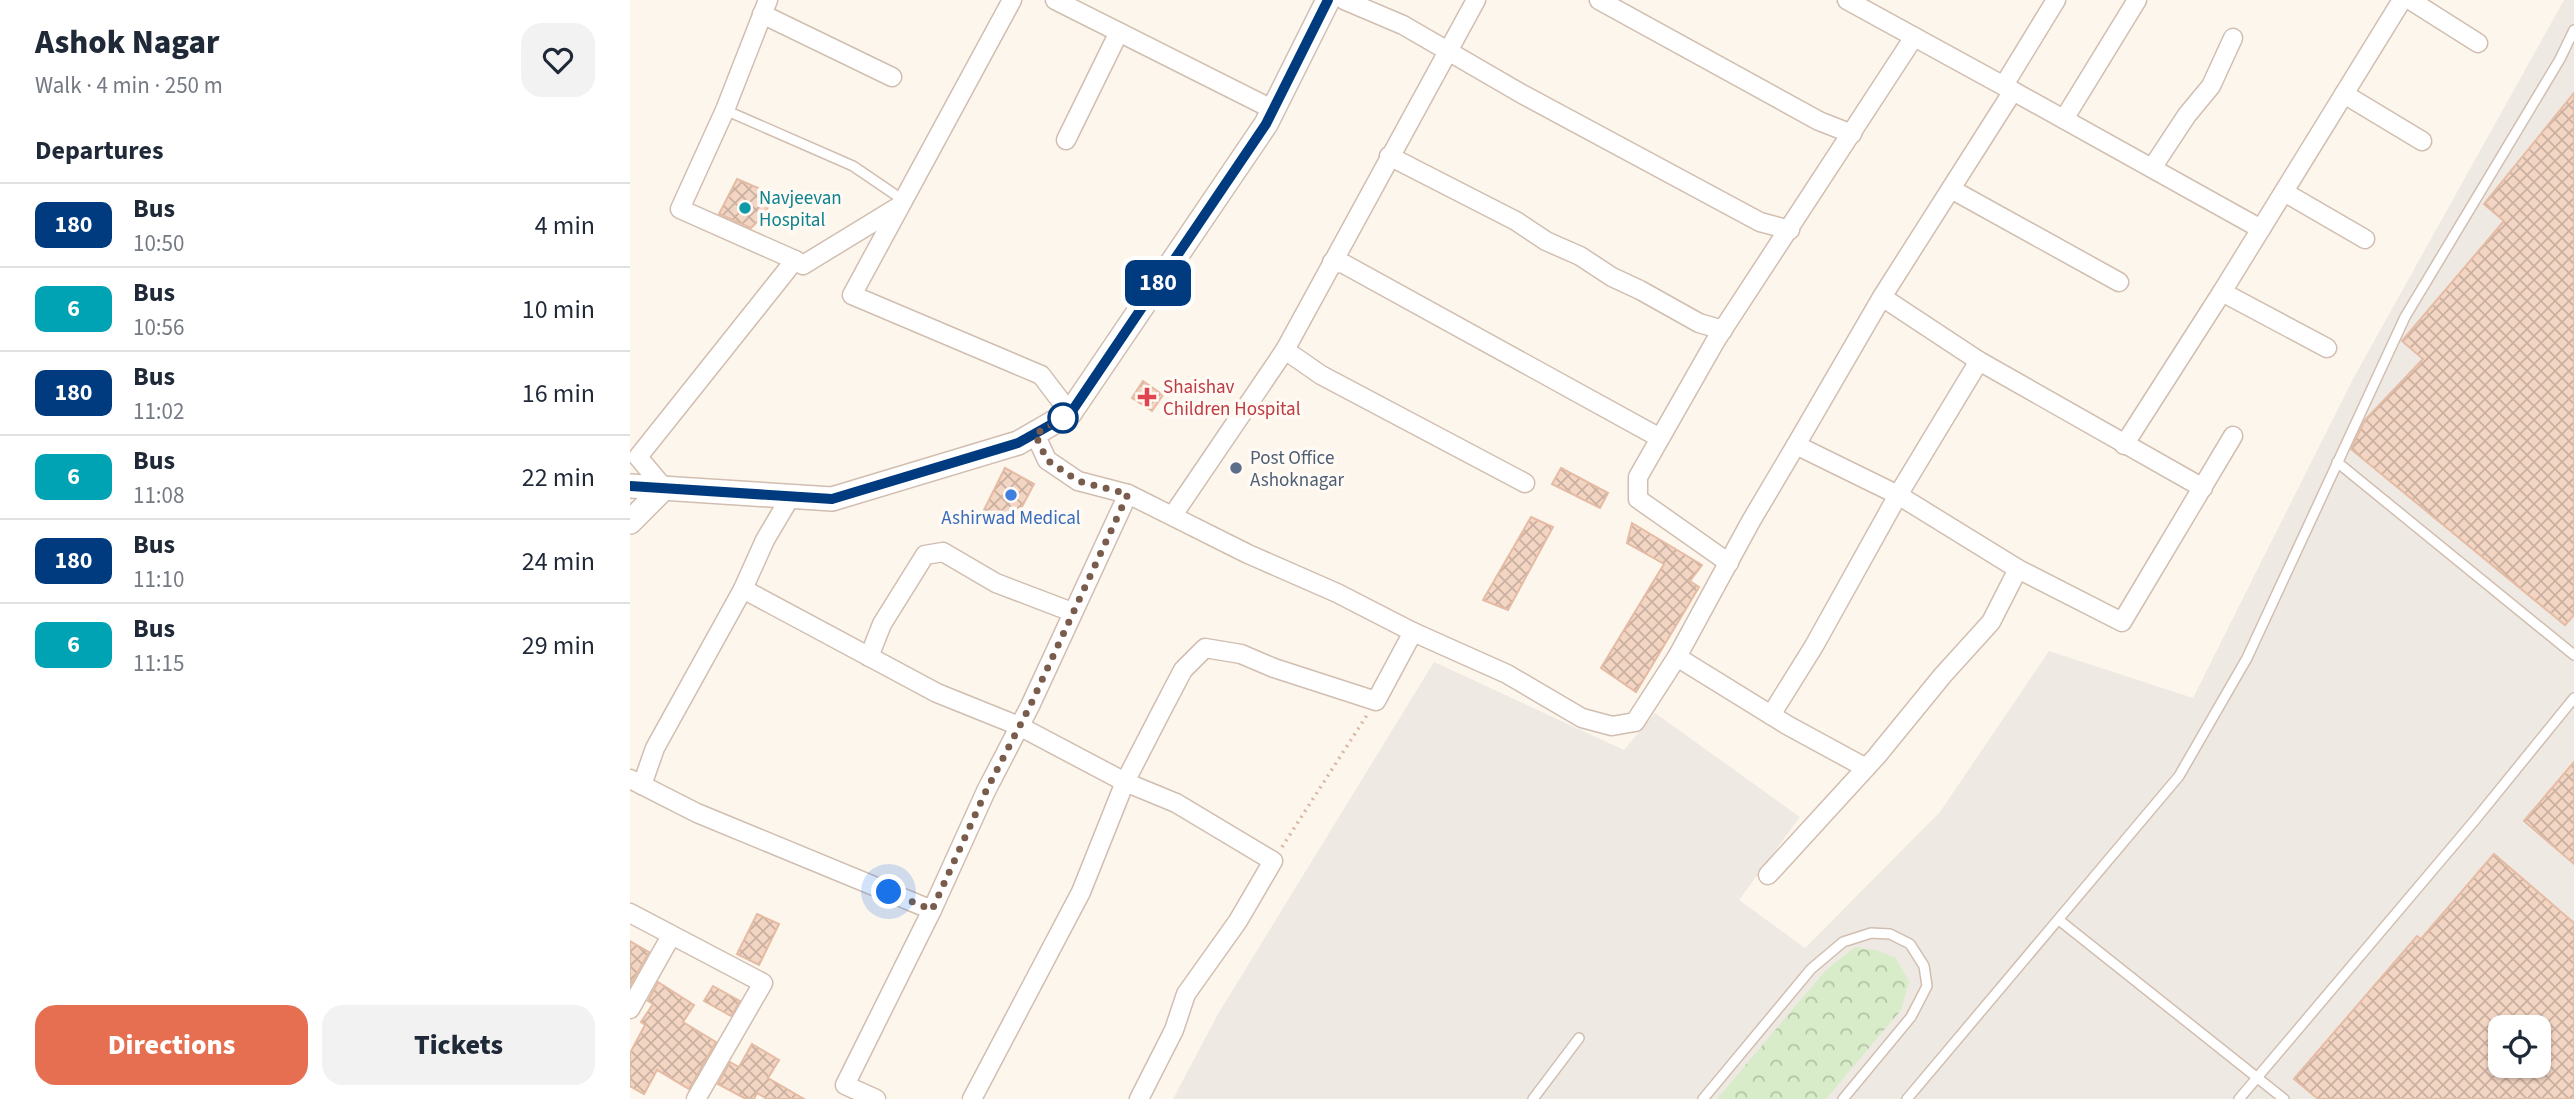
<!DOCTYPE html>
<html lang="en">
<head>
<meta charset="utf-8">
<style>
  body { margin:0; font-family:"Source Sans 3",sans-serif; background:#f2f2f3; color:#1f2937; height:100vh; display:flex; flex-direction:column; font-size:26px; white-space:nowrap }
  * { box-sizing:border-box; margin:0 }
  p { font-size:23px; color:#747a83 }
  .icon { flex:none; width:38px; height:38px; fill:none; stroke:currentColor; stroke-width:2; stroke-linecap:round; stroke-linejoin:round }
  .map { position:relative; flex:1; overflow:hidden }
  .panel { display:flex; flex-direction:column; background:#fff; width:630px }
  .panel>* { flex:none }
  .badge { padding:0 14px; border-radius:10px; font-size:24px; line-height:46px }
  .buttons { position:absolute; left:1858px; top:1015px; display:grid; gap:14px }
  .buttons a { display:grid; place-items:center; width:63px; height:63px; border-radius:14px; background:#fff; box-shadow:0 2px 5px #0004; font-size:35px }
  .you { position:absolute; width:35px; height:35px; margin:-18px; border:5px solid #fff; border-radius:50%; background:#1a73e8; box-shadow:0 0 0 10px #1a73e833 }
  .map>.badge { position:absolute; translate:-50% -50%; box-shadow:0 0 0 4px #fff }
  h2 { padding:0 35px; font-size:26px; line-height:63px }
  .round { display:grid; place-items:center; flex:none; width:74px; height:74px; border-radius:21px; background:#f2f2f3 }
  .overview { display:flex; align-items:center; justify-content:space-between; height:119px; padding:0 35px }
  h1 { font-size:33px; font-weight:800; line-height:52px }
  .action { display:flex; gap:14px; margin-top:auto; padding:14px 35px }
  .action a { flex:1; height:80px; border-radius:21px; background:#e76f51; color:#fff; font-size:28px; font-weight:800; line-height:80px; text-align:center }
  .action a+a { background:#f2f2f3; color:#1f2937 }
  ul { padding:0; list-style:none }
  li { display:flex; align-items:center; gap:21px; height:84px; padding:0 35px; border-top:2px solid #e0e1e3 }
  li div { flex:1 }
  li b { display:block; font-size:26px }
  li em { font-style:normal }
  li .badge { min-width:77px; font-weight:700; text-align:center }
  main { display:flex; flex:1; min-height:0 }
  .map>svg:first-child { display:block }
</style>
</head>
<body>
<main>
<section class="panel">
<div class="overview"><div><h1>Ashok Nagar</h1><p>Walk · 4 min · 250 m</p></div><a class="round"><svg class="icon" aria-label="heart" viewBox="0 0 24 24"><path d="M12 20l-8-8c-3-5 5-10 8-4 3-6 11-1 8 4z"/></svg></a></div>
<h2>Departures</h2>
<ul>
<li><span class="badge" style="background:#003b80;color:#fff">180</span><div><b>Bus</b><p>10:50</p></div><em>4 min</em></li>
<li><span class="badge" style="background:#00a3b4;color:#fff">6</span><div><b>Bus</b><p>10:56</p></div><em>10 min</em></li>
<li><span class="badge" style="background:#003b80;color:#fff">180</span><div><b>Bus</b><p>11:02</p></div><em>16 min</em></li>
<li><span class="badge" style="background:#00a3b4;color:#fff">6</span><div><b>Bus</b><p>11:08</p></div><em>22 min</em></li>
<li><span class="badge" style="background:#003b80;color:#fff">180</span><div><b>Bus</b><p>11:10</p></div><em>24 min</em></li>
<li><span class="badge" style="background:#00a3b4;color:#fff">6</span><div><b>Bus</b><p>11:15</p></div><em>29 min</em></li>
</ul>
<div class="action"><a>Directions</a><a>Tickets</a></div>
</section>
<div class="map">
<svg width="1944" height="1099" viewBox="0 0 1944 1099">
  <defs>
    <pattern id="forest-crowns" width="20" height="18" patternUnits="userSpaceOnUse" patternTransform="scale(1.75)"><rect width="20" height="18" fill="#d8ecc9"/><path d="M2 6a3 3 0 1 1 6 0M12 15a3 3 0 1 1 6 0" fill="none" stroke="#b4c2a5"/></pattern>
    <pattern id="building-cross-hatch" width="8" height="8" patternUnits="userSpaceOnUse" patternTransform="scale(1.75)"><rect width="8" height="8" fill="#f3d5c3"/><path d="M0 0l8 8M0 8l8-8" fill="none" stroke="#cab0a1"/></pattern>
  </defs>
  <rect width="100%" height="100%" fill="#fdf6ec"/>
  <path fill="#efe9e4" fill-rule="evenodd" d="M1934 0H1944V1099H543L588 1014 804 662 994 750 1025 713 1170 817 1109 900 1175 948 1310 812 1419 651 1563 698 1723 379ZM1871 1027H1909V1066H1871Z"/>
  <path fill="url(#forest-crowns)" d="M1225 947 1246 950 1266 958 1279 982 1271 1010 1196 1099H1087L1195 971Z"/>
  <g fill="url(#building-cross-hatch)" stroke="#e6bba3" stroke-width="2" fill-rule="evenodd">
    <path d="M1944 93V615L1935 625 1721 449 1735 420 1793 359 1772 341 1874 221 1854 204Z"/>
    <path d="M107 179 144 195 134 215 121 228 89 214Z"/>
    <path d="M513 381 533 395 522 411 502 398Z"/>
    <path d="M375 468 404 484 386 518 353 512Z"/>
    <path d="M931 468 978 493 970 508 922 484Z"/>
    <path d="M901 517 923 527 878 610 853 600Z"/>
    <path d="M1002 523 1072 565 1060 581 1069 587 1006 692 971 668 1034 564 997 543Z"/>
    <path d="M1944 762V864L1894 821Z"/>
    <path d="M1864 854 1944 923V1099H1688L1664 1079 1787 936 1791 939ZM1871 1027H1909V1066H1871Z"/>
    <path d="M127 914 149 924 129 965 107 954Z"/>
    <path d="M0 941 19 952 0 986Z"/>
    <path d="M28 982 64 1005 53 1022 86 1042 59 1089 27 1070 14 1094 0 1086V1053L15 1025 11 1022 23 1004 18 1001Z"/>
    <path d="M83 986 110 1001 101 1016 74 1001Z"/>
    <path d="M122 1044 149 1060 138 1078 174 1099H137L127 1093 124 1099H116L88 1084 100 1062 109 1067Z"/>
  </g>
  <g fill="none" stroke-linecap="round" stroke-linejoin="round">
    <defs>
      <g id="service">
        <path d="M95 110 223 166 273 200"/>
        <path d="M1707 462 1944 655"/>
        <path d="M1429 920 1654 1099"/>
        <path d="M903 1099 949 1038"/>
        <path d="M1073 1099 1181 969 1213 942 1241 933 1260 934 1280 944 1294 966 1297 986 1281 1017 1213 1099"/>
        <path d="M1277 1099 1549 776 1617 658 1775 317 1930 59 1944 30"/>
        <path d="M1609 1099 1845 820 1944 698"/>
      </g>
      <g id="minor">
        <path d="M138 0 95 110 50 209 165 260"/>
        <path d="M382 0 222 295 411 375 440 413"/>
        <path d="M425 0 644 110"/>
        <path d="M714 0 773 25 892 94 1130 222 1160 230"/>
        <path d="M969 0 1189 121 1222 134"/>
        <path d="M1217 0 1383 91"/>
        <path d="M1780 0 1848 43"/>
        <path d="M132 14 262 77"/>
        <path d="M1374 85 1426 0"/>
        <path d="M1714 94 1792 141"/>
        <path d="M1434 119 1507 0"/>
        <path d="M436 140 489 32"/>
        <path d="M759 156 886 221 916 241 950 256 982 277 1010 290 1069 323 1093 330"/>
        <path d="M1522 168 1557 115 1581 86 1603 38"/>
        <path d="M1321 189 1489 282"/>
        <path d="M1654 192 1735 239"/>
        <path d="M702 262 714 264 1030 438"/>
        <path d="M1252 297 1349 361"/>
        <path d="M1697 348 1592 292 1772 0"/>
        <path d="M655 350 691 375 895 483"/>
        <path d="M405 434 417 460 448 481 498 494 618 554 707 593 783 632 877 674 952 718 982 726 1005 722 1047 657"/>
        <path d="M1166 445 1121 521 1047 657 1157 725 1236 768"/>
        <path d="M1494 445 1592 292"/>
        <path d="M34 488 8 457 165 260 173 265 268 207"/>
        <path d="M1573 488 1349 361 1268 495 1388 569 1492 622 1603 436"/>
        <path d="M543 515 655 350 846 0"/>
        <path d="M1099 563 1008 499V477L1086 340 1284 37"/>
        <path d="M113 589 307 693 389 726 495 782 546 803 643 861 608 921 556 994 544 1030 509 1099"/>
        <path d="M239 657 252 624 295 555 313 552 366 583 442 612"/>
        <path d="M1141 715 1184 646 1268 495 1166 445 1252 297 1383 91 1631 229"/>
        <path d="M0 779 67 813 302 910 356 791 400 706 498 494"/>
        <path d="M12 785 25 748 113 589 135 540 161 496"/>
        <path d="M1138 875 1246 757 1313 675 1361 622 1388 569"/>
        <path d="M0 913 133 983 66 1099"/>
        <path d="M0 1009 41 936"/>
        <path d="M246 1099 215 1085 302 910"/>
        <path d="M342 1099 451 892 495 782 531 712 553 670 575 648 611 654 644 668 746 701 783 632"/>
      </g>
      <g id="tertiary">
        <path d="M0 486 202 499 388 443 440 413 636 124 698 0"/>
        <path d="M0 522 34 488"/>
      </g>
    </defs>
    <use href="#service" stroke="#d1beb0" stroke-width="12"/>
    <use href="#minor" stroke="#d1beb0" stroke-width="21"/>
    <use href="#tertiary" stroke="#d1beb0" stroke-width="26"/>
    <path stroke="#d9b8a5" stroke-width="3.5" stroke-dasharray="2 5" stroke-linecap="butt" d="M652 847 737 715"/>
    <use href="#service" stroke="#fff" stroke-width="9"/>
    <use href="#minor" stroke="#fff" stroke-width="18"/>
    <use href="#tertiary" stroke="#fff" stroke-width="23"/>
  </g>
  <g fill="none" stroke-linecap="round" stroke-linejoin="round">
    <defs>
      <path id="line" d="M0 486 202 499 388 443 440 414 636 124 698 0"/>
    </defs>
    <use href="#line" stroke="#fff" stroke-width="16"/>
    <use href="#line" stroke="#003b80" stroke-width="10"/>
    <path stroke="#7a5c4d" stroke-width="7" stroke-dasharray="0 12.6" d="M259 892 302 910 356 791 400 706 498 494 448 481 417 460 405 434 440 414 433 418"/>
  </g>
  <circle fill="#0f9aa8" stroke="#fffaf3" stroke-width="2.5" cx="115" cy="208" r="7"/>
  <path fill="#e0444e" stroke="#fffaf3" stroke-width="2.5" d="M513.5 386.5h7v7h7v7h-7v7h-7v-7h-7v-7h7z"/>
  <circle fill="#fff" stroke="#003b80" stroke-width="3.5" cx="433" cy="418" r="14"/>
  <circle fill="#5c6f8a" stroke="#fffaf3" stroke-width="2.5" cx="606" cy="468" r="7"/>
  <circle fill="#3f7fe0" stroke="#fffaf3" stroke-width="2.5" cx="381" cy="495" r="7"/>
  <g text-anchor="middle" stroke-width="7" stroke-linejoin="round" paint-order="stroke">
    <g font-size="19" fill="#0d838f" stroke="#fffaf3" text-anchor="start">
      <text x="129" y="204">Navjeevan<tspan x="129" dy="22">Hospital</tspan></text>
    </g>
    <g font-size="19" fill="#be3a42" stroke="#fffaf3" text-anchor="start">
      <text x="533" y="393">Shaishav<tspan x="533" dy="22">Children Hospital</tspan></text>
    </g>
    <g font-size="19" fill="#4e5e75" stroke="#fffaf3" text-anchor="start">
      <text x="620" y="464">Post Office<tspan x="620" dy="22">Ashoknagar</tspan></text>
    </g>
    <g font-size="19" fill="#366cbe" stroke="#fffaf3">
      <text x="381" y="524">Ashirwad Medical</text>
    </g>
  </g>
</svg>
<div class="buttons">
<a><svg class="icon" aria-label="locate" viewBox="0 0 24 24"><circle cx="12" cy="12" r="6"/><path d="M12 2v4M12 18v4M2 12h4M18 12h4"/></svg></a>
</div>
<div class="you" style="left:259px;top:892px"></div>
<b class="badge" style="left:528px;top:283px;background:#003b80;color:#fff">180</b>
</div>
</main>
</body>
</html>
